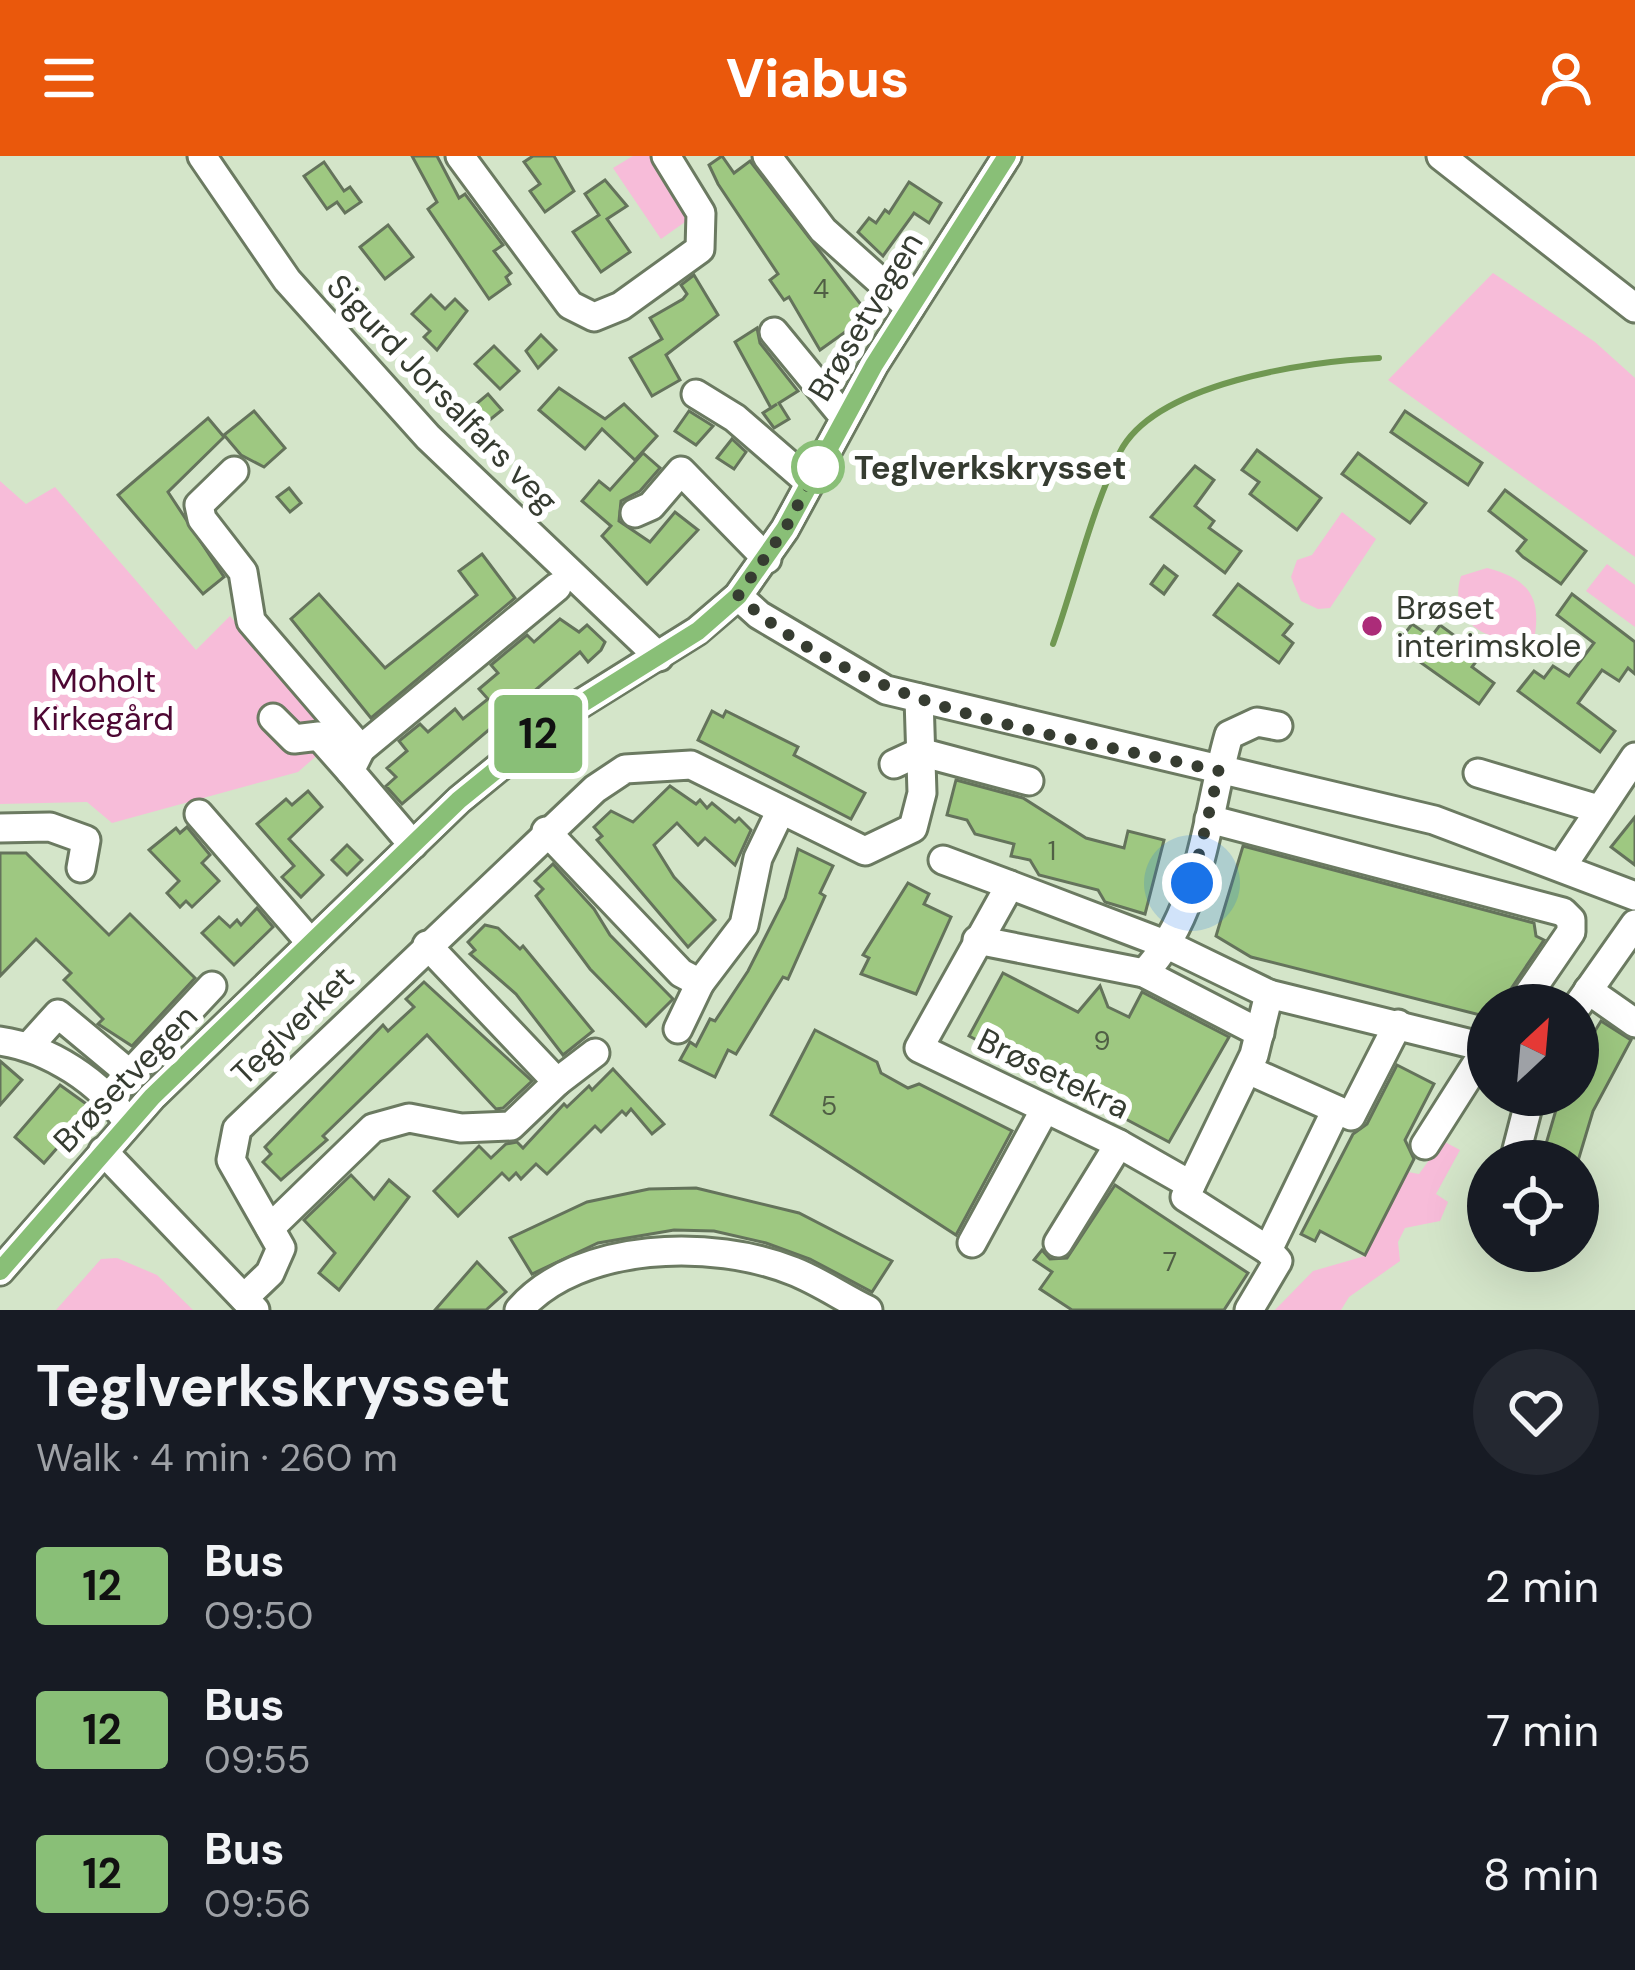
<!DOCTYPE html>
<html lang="en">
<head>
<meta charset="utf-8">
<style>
  body { margin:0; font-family:"DM Sans",sans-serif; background:#242831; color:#f1f3f6; height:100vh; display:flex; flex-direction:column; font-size:45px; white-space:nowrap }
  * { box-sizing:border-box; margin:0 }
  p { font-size:39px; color:#9ea1a6 }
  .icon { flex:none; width:66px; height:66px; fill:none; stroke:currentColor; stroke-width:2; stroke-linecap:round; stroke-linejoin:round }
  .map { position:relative; height:1154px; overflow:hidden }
  .drawer { display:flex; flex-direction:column; background:#171b24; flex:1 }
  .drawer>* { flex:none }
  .badge { padding:0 24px; border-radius:9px; font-size:42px; line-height:78px }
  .needle { width:78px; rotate:26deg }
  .tools { position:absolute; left:1467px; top:828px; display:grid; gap:24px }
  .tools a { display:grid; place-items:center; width:132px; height:132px; border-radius:50%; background:#171b24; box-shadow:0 12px 48px #0002; font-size:60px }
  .you { position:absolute; width:60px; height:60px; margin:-30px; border:9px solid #fff; border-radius:50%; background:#1a73e8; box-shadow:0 0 0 18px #1a73e833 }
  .map>.badge { position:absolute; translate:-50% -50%; box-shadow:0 0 0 6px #fff }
  .round { display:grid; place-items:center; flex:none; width:126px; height:126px; border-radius:63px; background:#242831 }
  .overview { display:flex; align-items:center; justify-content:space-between; height:204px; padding:0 36px }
  h1 { font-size:57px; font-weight:800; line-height:90px }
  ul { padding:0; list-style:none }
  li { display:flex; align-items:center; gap:36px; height:144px; padding:0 36px }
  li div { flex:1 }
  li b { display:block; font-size:45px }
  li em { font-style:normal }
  li .badge { min-width:132px; font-weight:700; text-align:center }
  header { display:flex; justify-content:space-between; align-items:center; height:156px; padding:0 36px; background:#ea580c; color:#fff; font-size:54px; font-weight:800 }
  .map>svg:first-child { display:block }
</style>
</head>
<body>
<header><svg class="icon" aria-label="menu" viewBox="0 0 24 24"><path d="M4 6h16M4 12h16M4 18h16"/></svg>Viabus<svg class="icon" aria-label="person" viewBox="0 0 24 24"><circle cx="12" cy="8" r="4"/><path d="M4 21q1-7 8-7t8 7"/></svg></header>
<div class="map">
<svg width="1635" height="1154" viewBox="0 0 1635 1154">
  <rect width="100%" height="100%" fill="#d4e5c9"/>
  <g fill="#f7bcd9">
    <path d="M633 0H653L692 61 661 83 613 12Z"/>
    <path d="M1493 117 1595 186 1635 222V401L1388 224Z"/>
    <path d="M0 325 26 348 55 331 196 494 230 460 337 582 298 616 112 667 87 646 0 648Z"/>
    <path d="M1342 356 1376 383 1330 452 1318 453 1301 445 1291 421 1297 404 1312 399Z"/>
    <path d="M1607 408 1635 429V471L1586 435Z"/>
    <path d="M1487 412C1525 422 1541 438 1535 478 1494 494 1446 468 1461 420Z"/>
    <path d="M1443 985 1460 994 1436 1038 1448 1046 1440 1065 1405 1072 1398 1086 1400 1105 1349 1141 1341 1154H1275L1313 1115 1365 1100 1408 1016 1419 1018Z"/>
    <path d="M117 1102 157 1119 193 1154H56L101 1103Z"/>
  </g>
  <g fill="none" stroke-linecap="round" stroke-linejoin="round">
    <path stroke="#709852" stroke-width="6" d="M1053 488C1075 426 1091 355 1120 296 1155 227 1309 205 1379 202"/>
  </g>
  <g fill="#9ec881" stroke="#64735b" stroke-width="3">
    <path d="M412 0H437L459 42 465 38 503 89 494 95 511 117 506 121 510 128 489 143 428 53 437 46Z"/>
    <path d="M533 0H554L574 35 545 56 530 35 540 28 524 6Z"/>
    <path d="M722 0 734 17 750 5 869 159 820 194 789 141 784 144 770 124 778 118 718 28 709 9Z"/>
    <path d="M324 6 344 35 350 31 361 46 345 57 337 46 327 53 304 20Z"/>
    <path d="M605 24 627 50 607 63 630 96 601 116 573 76 599 59 585 38Z"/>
    <path d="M909 26 941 47 929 67 914 57 883 100 858 76 869 62 876 67 885 54 889 57Z"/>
    <path d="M388 69 413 101 385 123 360 91Z"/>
    <path d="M694 119 718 159 666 199 680 224 652 240 630 202 662 183 650 162 683 143 687 138 681 129Z"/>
    <path d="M431 139 445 153 455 143 467 155 437 194 424 181 430 175 412 158Z"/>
    <path d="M757 172 760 187 798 235 779 247 789 263 774 272 763 257 777 248 771 252 735 186Z"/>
    <path d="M541 179 556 194 538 212 526 195Z"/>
    <path d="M494 190 519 215 500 233 475 208Z"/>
    <path d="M559 232 605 263 624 248 657 280 635 304 602 273 585 293 539 254Z"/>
    <path d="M488 238 502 254 476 275 463 259Z"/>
    <path d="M254 255 285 292 264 311 241 299 224 279Z"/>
    <path d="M689 255 713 270 696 289 675 275Z"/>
    <path d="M1405 255 1482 307 1468 329 1391 276Z"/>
    <path d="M208 262 224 281 168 336 224 421 203 438 118 339Z"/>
    <path d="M732 283 746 296 734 313 717 302Z"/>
    <path d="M1257 294 1321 342 1297 374 1250 338 1259 326 1242 314Z"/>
    <path d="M643 297 660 312 640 335 621 345 619 365 650 386 675 356 698 374 647 428 602 380 611 370 582 345 599 325 610 334Z"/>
    <path d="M1358 297 1426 347 1410 367 1342 318Z"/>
    <path d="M1195 310 1214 324 1195 350 1214 365 1209 372 1241 395 1225 417 1151 361Z"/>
    <path d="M289 332 301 347 290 356 277 341Z"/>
    <path d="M1505 334 1586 395 1561 428 1523 401 1517 395 1526 384 1489 355Z"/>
    <path d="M482 398 515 442 371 562 291 463 319 438 385 512 477 439 459 415Z"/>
    <path d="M1164 410 1177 420 1164 438 1151 428Z"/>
    <path d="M1238 428 1292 468 1283 479 1293 487 1279 507 1214 459Z"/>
    <path d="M1572 438 1635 486V518L1628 512 1619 525 1602 514 1578 547 1615 575 1600 596 1518 535 1534 515 1544 522 1553 510 1569 520 1594 487 1557 459Z"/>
    <path d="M560 463 579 476 587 469 605 486 601 494 588 506 580 496 402 648 386 630 396 621 387 612 407 595 399 585 420 568 428 576 455 553 463 563 488 543 479 533 498 517 491 509 527 479 534 486Z"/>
    <path d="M1412 468 1431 481 1440 469 1481 499 1472 511 1494 527 1479 548 1396 489Z"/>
    <path d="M712 555 723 561 726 555 798 591 794 599 865 637 851 663 698 584Z"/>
    <path d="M956 624 1023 642 1086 682 1124 692 1128 675 1164 684 1145 758 1105 746 1098 734 1039 719 1030 704 1011 700 1014 688 975 678 967 664 947 659Z"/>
    <path d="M670 630 696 648 700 644 707 652 712 647 735 666 739 662 751 674 735 709 705 682 698 689 677 667 654 689 674 721 715 764 688 791 597 684 602 680 594 671 611 655 633 666Z"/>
    <path d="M308 635 322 651 289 683 323 719 301 741 282 721 294 710 257 668 286 643 292 649Z"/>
    <path d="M1635 661V709L1611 691Z"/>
    <path d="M187 671 210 699 202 707 219 725 192 751 186 745 180 751 167 737 179 725 149 694 176 672 180 677Z"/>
    <path d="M347 689 362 704 347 719 332 704Z"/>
    <path d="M1243 690 1534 767 1536 780 1544 784 1500 849H1488V861L1251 801 1216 780Z"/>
    <path d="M798 693 833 710 820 737 825 740 788 823 783 821 736 898 728 894 715 921 680 904 690 886 696 890 710 863 715 865 748 815 785 742Z"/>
    <path d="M0 697H26L109 779 130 758 195 822 132 890 98 868 103 863 64 824 71 817 36 783 0 820Z"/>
    <path d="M553 708 594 753 610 779 673 843 646 870 590 813 536 740 543 733 535 725Z"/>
    <path d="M908 727 929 738 924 748 951 761 916 838 861 818 869 802 863 799Z"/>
    <path d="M257 752 273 771 234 809 202 777 219 761 230 771 237 764 241 769Z"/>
    <path d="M485 769 498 772 520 793 523 790 593 875 563 899 516 838 470 798 475 794 468 786Z"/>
    <path d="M1003 817 1078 856 1100 830 1108 851 1129 861 1142 836 1229 881 1169 986 969 880Z"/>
    <path d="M424 826 532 925 503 952 496 953 427 879 323 980 327 984 281 1024 263 1006 271 998 265 991 383 869 388 875 414 851 406 843Z"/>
    <path d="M1601 865 1631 884 1593 955 1578 1005H1541L1558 947 1563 939H1578V903Z"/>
    <path d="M815 874 877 906 881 917 908 932 919 928 1012 975 956 1079 771 959Z"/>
    <path d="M0 905 22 924 0 949Z"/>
    <path d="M1397 909 1434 928 1405 984 1414 1003 1365 1099 1320 1075 1315 1085 1301 1078 1353 978 1367 968Z"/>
    <path d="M613 913 664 968 652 978 631 953 626 959 622 955 601 976 595 970 547 1018 536 1008 521 1023 516 1017 509 1024 502 1017 458 1060 434 1035 479 990 491 1002 506 988 517 986 523 992 564 948 567 951 589 930 592 934Z"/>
    <path d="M60 929 92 952 44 1007 15 981Z"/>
    <path d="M351 1019 374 1043 389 1024 409 1041 339 1134 319 1117 335 1097 304 1064Z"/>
    <path d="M1115 1029 1248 1117 1224 1154H1072L1040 1133 1052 1116 1034 1104 1042 1094 1050 1103 1067 1102Z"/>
    <path d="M696 1032 799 1057 892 1105 872 1136 810 1103 766 1087 714 1075 674 1074 598 1087 532 1118 510 1082 587 1046 649 1033Z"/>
    <path d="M477 1106 506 1136 486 1154H435Z"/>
  </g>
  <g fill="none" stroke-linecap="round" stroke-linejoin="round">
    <defs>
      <g id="minor">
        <path d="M202 0 287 124 428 281 659 501"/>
        <path d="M460 0 570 149 594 161 621 150 700 93 701 57 666 0"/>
        <path d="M767 0 823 74 910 152"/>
        <path d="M1441 0 1635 152"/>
        <path d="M774 176 844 261"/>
        <path d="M696 238 735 262 810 327"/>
        <path d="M234 315 199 349 202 363 243 416 251 465 361 593 350 615 413 689"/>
        <path d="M635 357 651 350 681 315 767 403"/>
        <path d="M738 440 759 459 886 534 1434 664 1635 740"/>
        <path d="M273 562 294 583 319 580 350 615"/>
        <path d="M361 593 557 431"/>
        <path d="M894 608 920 596 1029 625"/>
        <path d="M1478 617 1598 653"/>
        <path d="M199 658 310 786"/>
        <path d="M1209 663 1563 756 1571 764V776L1521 849"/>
        <path d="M0 672 50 671 86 684 81 712"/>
        <path d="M546 675 681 817 700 827 744 769 758 702 781 654"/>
        <path d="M943 704 1010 729"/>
        <path d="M1563 709 1635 601"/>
        <path d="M1010 729 1170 790 1269 838 1254 899 1191 1029 1119 988 919 892Z"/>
        <path d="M977 784 1144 817 1260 877"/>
        <path d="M1144 817C1203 755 1206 658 1229 579L1257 566 1278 570"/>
        <path d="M1588 834 1635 867"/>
        <path d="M1269 838 1488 892"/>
        <path d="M1578 849 1635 768"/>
        <path d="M678 873 700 827"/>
        <path d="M0 885C49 892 101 926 128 967"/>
        <path d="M30 889 58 858 130 918"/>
        <path d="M1248 914 1351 960 1398 868"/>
        <path d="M557 926 595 897"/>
        <path d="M110 939 212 830"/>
        <path d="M1425 989 1486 893"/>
        <path d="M103 995 255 1154"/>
        <path d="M1514 1005 1531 939"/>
        <path d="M1191 1029 1185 1041 1268 1094"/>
        <path d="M270 1072 373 972 409 962 461 972 511 970 557 926 427 789"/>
        <path d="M972 1087 1045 953"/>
        <path d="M1058 1087 1119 988"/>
        <path d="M0 1115 152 941 459 644 564 558 697 475 738 440 785 373 874 209 1007 0"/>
        <path d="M244 1142 270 1117 281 1092 231 1004 237 973 595 633 625 613 691 609 865 695 913 672 922 637 919 542"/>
        <path d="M519 1154C579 1085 714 1083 793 1115 819 1125 843 1142 868 1154"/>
        <path d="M1249 1154 1278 1105 1268 1094 1336 954"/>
      </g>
    </defs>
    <use href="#minor" stroke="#6b7a61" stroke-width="33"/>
    <use href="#minor" stroke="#fff" stroke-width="27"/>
  </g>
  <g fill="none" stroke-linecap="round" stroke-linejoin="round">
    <defs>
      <path id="line" d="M0 1115 152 941 459 644 565 558 698 475 738 440 785 373 874 209 1007 0"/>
    </defs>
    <use href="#line" stroke="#fff" stroke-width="27"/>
    <use href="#line" stroke="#89bf77" stroke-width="18"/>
    <path stroke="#363c31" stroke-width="12" stroke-dasharray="0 21.6" d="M818 311 785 373 738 440C868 557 1054 577 1219 615L1192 727"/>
  </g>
  <circle fill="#fff" stroke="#89bf77" stroke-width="6" cx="818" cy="311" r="24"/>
  <circle fill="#ac2c79" stroke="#fff" stroke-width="4.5" cx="1372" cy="470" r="12"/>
  <g text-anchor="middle" stroke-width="12" stroke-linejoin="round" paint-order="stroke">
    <g font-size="27" fill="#505f45">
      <text x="821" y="142">4</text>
      <text x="1052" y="704">1</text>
      <text x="1102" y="894">9</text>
      <text x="829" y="959">5</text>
      <text x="1170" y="1115">7</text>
    </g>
    <g font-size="33" fill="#363c31" stroke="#fff">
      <text transform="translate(865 160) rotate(-59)" y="12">Brøsetvegen</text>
      <text transform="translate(443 237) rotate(46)" y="12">Sigurd Jorsalfars veg</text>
      <text transform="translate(292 869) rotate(-44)" y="12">Teglverket</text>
      <text transform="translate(1054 917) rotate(26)" y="12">Brøsetekra</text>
      <text transform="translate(125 922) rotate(-46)" y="12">Brøsetvegen</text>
    </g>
    <g font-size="33" font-weight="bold" fill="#363c31" stroke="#fff" text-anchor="start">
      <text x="854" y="323">Teglverkskrysset</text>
    </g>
    <g font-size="33" fill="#363c31" stroke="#fff" text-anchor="start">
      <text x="1396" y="463">Brøset<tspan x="1396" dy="38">interimskole</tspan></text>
    </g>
    <g font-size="33" fill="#4d0733" stroke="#fff">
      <text x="103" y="536">Moholt<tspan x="103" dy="38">Kirkegård</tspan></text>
    </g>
  </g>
</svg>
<div class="tools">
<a><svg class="needle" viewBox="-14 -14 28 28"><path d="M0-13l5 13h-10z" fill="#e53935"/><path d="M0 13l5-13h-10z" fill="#9ea1a6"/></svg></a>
<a><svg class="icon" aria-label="locate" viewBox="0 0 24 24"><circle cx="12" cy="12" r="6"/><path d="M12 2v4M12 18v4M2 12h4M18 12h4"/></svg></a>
</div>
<div class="you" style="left:1192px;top:727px"></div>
<b class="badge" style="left:538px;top:578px;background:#89bf77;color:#111">12</b>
</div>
<section class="drawer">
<div class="overview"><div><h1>Teglverkskrysset</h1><p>Walk · 4 min · 260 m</p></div><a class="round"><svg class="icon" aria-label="heart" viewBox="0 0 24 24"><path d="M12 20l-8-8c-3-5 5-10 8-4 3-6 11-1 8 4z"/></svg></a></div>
<ul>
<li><span class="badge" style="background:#89bf77;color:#111">12</span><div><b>Bus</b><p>09:50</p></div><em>2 min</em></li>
<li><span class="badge" style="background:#89bf77;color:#111">12</span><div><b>Bus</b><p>09:55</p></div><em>7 min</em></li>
<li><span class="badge" style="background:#89bf77;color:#111">12</span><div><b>Bus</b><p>09:56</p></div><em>8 min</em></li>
</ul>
</section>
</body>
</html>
